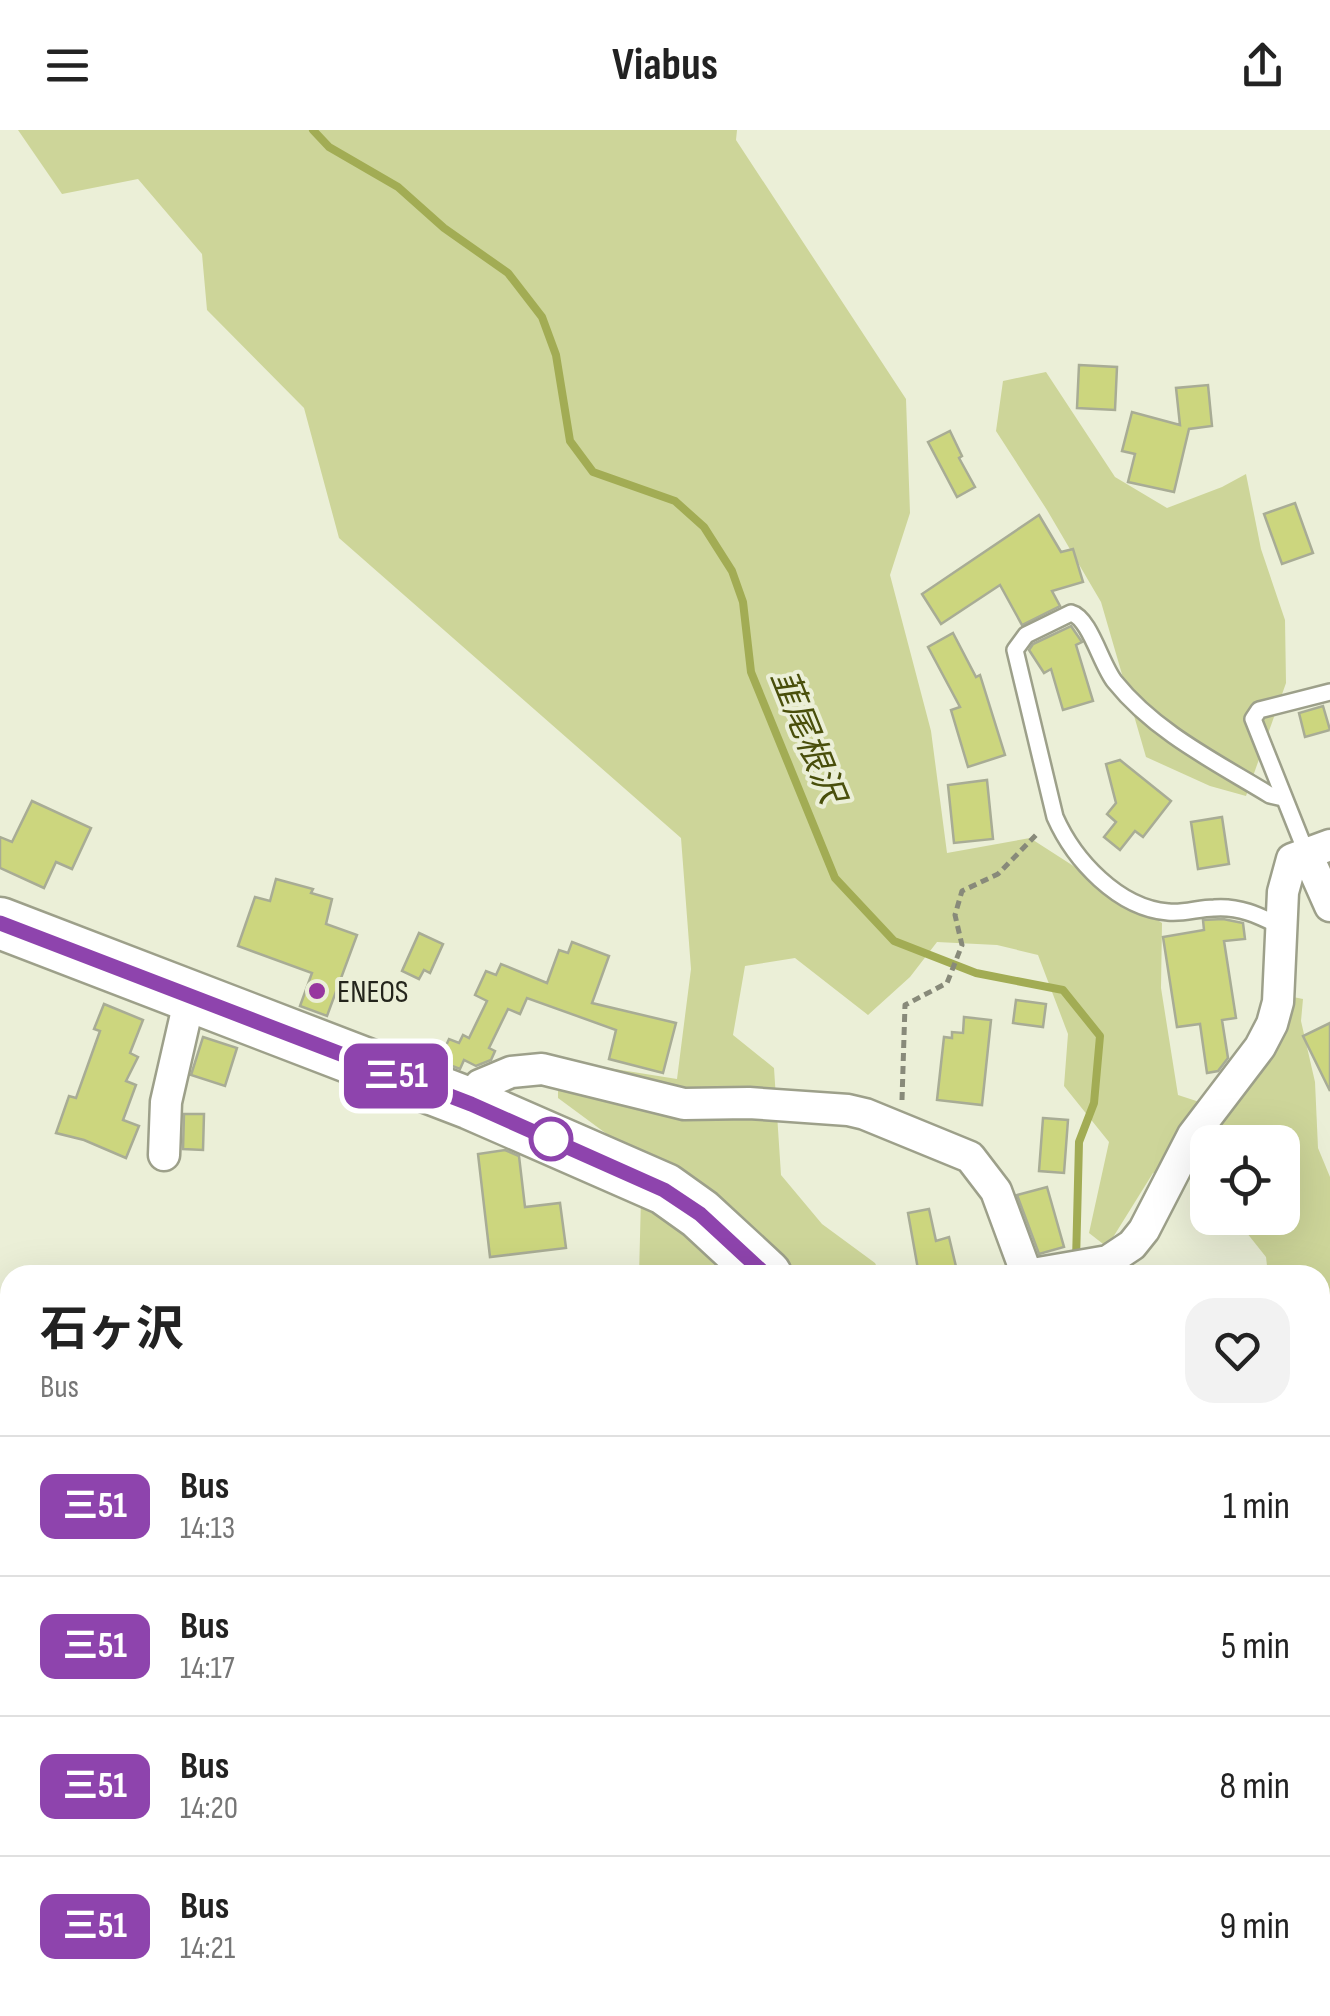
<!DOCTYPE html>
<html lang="en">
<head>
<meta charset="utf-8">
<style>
  body { margin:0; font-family:"Sofia Sans Condensed","Noto Sans JP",sans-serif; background:#f2f2f2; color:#222; height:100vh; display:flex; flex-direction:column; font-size:38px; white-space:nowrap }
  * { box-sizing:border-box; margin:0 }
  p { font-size:32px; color:#767676 }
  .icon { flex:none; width:55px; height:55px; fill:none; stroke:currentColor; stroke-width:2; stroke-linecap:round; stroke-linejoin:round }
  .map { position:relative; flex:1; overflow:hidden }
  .sheet { position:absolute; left:0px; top:1135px; width:1330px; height:752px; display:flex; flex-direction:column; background:#fff; border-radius:30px 30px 0 0; box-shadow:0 10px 40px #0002 }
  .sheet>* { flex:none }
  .badge { padding:0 20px; border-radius:15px; font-size:35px; line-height:65px }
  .tools { position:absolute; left:1190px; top:995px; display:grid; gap:20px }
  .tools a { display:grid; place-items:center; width:110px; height:110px; border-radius:20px; background:#fff; box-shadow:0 10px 40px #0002; font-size:50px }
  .map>.badge { position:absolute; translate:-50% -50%; box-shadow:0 0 0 5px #fff }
  .round { display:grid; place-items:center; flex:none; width:105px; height:105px; border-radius:30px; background:#f2f2f2 }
  .overview { display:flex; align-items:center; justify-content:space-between; height:170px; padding:0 40px }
  h1 { font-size:48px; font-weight:700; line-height:75px }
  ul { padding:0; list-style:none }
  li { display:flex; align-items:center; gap:30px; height:140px; padding:0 40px; border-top:2px solid #e0e0e0 }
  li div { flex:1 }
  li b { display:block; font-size:38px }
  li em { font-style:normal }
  li .badge { min-width:110px; font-weight:700; text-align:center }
  header { display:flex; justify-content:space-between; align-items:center; height:130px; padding:0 40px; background:#fff; font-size:45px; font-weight:700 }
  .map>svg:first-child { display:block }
</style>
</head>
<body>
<header><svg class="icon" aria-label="menu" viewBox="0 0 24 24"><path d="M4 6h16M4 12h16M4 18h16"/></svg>Viabus<svg class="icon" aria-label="share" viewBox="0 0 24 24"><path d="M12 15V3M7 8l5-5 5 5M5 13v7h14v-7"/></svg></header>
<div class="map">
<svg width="1330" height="1886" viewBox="0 0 1330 1886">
  <rect width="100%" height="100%" fill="#ebefd7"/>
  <g fill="#cdd599">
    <path d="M18 0H737L736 10 906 269 910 383 890 445 931 601 947 723 1030 708 1162 793 1161 858 1178 965 1227 981 1293 867 1303 869 1301 891 1315 952 1318 1018 1330 1047V1341L1320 1337V1145H1268L1266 1127 1235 1088H1282V1012H1208L1207 1052 1197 1039 1153 1043 1107 1117 1089 1103 1109 1012 1064 956 1068 904 1038 825 997 815 937 812 910 847 868 885 795 828 745 836 733 905 774 938 781 1045 822 1094 875 1133 881 1145H639L642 1030 558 968V930L677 949 691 839 681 708 339 408 304 278 207 180 202 124 138 49 62 64Z"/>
    <path d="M1046 242 1115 347 1167 378 1222 357 1246 344 1261 419 1285 490 1286 553 1246 666 1210 656 1146 627 1101 472 1047 380 996 301 1003 251Z"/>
    <path d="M1330 1708V1886H1262L1264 1878H1320V1710Z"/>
  </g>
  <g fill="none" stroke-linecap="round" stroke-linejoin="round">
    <g stroke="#a2ac54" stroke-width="8">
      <path d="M313 0 329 17 398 57 444 98 508 143 542 187 556 225 570 311 593 342 675 371 704 397 732 441 743 472 751 542 835 748 894 811 976 843 1063 860 1100 906 1094 973 1079 1012 1076 1131"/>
      <path d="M1320 1606 1330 1620"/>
    </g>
  </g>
  <g fill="#ccd67e" stroke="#a8ac95" stroke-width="2.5">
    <path d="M1079 235 1117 237 1115 280 1077 278Z"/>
    <path d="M1208 255 1212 296 1189 299 1174 362 1128 352 1135 324 1122 321 1132 282 1180 295 1176 258Z"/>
    <path d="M950 301 962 326 959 328 975 357 957 367 928 312Z"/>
    <path d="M1295 373 1313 423 1282 434 1264 384Z"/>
    <path d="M1039 385 1061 422 1073 419 1083 452 1052 461 1060 476 1022 495 1000 455 941 494 922 464Z"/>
    <path d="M1071 496 1082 512 1076 515 1093 571 1063 580 1051 539 1044 543 1029 520 1033 514Z"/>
    <path d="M953 503 976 547 980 545 1005 625 968 637 951 580 960 577 928 517Z"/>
    <path d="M1323 576 1330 600 1305 607 1299 583Z"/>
    <path d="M1120 630 1171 671 1143 707 1135 701 1120 720 1104 707 1116 692 1107 684 1116 673 1106 634Z"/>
    <path d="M987 650 993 709 954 713 948 655Z"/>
    <path d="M32 671 91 698 72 739 56 732 44 758 0 738V707L12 712Z"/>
    <path d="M1222 687 1229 734 1198 739 1191 692Z"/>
    <path d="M276 749 313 759 311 763 332 769 326 794 357 805 327 886 300 876 312 843 238 816 255 767 270 771Z"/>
    <path d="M1223 789 1243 793 1245 809 1224 811 1236 888 1222 890 1228 928 1218 941 1207 943 1200 894 1177 897 1163 807 1204 800 1203 790Z"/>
    <path d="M419 803 443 814 430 843 424 840 419 849 402 841Z"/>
    <path d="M572 812 609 826 592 873 676 893 663 943 609 929 616 900 527 868 520 884 508 879 489 918 495 921 491 930 476 936 464 930 460 939 439 931 449 909 459 913 463 905 469 908 487 871 475 865 486 841 496 845 501 834 547 853 559 820 568 823Z"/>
    <path d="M1016 870 1046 874 1043 897 1013 893Z"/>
    <path d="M104 874 143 890 130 923 138 927 126 951 136 955 123 990 139 996 126 1028 84 1010 56 1003 69 966 76 968 100 901 94 899Z"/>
    <path d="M964 887 991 890 982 975 937 970 944 907 952 908V902L963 903Z"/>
    <path d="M1330 893V961L1303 906Z"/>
    <path d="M203 907 237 918 225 956 191 945Z"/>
    <path d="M184 984H204L203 1020 183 1019Z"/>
    <path d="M1043 988 1068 990 1064 1043 1039 1041Z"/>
    <path d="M505 1020 519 1026 525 1077 560 1073 566 1118 490 1127 478 1024Z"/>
    <path d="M1047 1057 1064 1117 1039 1124 1017 1065Z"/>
    <path d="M929 1079 936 1111 949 1107 958 1145H919L908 1083Z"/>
  </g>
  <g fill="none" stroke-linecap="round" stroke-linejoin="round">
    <defs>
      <g id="service">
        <path d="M1306 722 1253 589 1259 580 1330 562"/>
        <path d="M1280 796C1258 785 1239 776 1214 778 1199 778 1183 784 1168 782 1118 778 1074 730 1055 687L1015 520 1026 505 1071 483C1090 488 1101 535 1115 552 1155 602 1216 632 1270 665L1283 668"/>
        <path d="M710 1878 714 1886"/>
        <path d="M674 1886 685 1878"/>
      </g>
      <g id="minor">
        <path d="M1306 722 1330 776"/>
        <path d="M471 974 480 955 511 942 542 939 684 974 749 973 848 980 865 984 970 1027 996 1061 1027 1145"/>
        <path d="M164 1025 166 972 190 867"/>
        <path d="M1027 1145 1108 1131 1132 1115 1144 1100 1193 1005 1260 917 1272 894 1278 872 1283 762 1292 729 1330 715"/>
        <path d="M1320 1436 1330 1439"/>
      </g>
      <g id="trunk">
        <path d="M0 793 471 974 665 1059 700 1084 766 1145"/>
        <path d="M1176 1878 1177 1886"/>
      </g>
    </defs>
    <use href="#service" stroke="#9da08a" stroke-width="20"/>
    <use href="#minor" stroke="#9da08a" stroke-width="35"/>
    <use href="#trunk" stroke="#9da08a" stroke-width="55"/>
    <path stroke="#888a7a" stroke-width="5" stroke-dasharray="8 5" stroke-linecap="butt" d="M902 970 905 875 947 853 962 815 955 785 962 761 998 744 1039 702"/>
    <use href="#service" stroke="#fff" stroke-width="15"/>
    <use href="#minor" stroke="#fff" stroke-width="30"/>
    <use href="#trunk" stroke="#fff" stroke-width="50"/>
  </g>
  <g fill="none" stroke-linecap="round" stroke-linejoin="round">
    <defs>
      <path id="line" d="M0 793 471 974 664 1060 700 1084 766 1145"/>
    </defs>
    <use href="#line" stroke="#fff" stroke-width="22"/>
    <use href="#line" stroke="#8e44ad" stroke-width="15"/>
  </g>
  <circle fill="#97379f" stroke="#ebefd7" stroke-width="4" cx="317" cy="861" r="10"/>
  <circle fill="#fff" stroke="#8e44ad" stroke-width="5" cx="551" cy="1009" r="20"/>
  <g text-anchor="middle" stroke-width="8" stroke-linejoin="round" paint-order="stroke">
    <g font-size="32" fill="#24251c" stroke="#ebefd7" text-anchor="start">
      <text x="337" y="872">ENEOS</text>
    </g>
    <g font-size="35" font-style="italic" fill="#494f0b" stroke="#ebefd7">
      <text transform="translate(808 606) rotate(68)" y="12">韮尾根沢</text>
    </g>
  </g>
</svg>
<div class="tools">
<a><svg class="icon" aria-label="locate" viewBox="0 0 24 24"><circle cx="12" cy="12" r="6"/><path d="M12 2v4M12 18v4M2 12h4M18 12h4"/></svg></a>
</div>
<b class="badge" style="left:396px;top:946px;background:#8e44ad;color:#fff">三51</b>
<section class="sheet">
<div class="overview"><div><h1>石ヶ沢</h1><p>Bus</p></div><a class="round"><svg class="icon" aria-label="heart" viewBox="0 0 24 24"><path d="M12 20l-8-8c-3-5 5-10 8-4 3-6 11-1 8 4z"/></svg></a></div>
<ul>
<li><span class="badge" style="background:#8e44ad;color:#fff">三51</span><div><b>Bus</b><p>14:13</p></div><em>1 min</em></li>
<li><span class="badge" style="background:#8e44ad;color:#fff">三51</span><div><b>Bus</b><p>14:17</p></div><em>5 min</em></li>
<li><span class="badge" style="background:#8e44ad;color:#fff">三51</span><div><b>Bus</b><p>14:20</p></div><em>8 min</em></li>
<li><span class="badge" style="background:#8e44ad;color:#fff">三51</span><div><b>Bus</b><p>14:21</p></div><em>9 min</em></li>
</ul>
</section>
</div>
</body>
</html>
